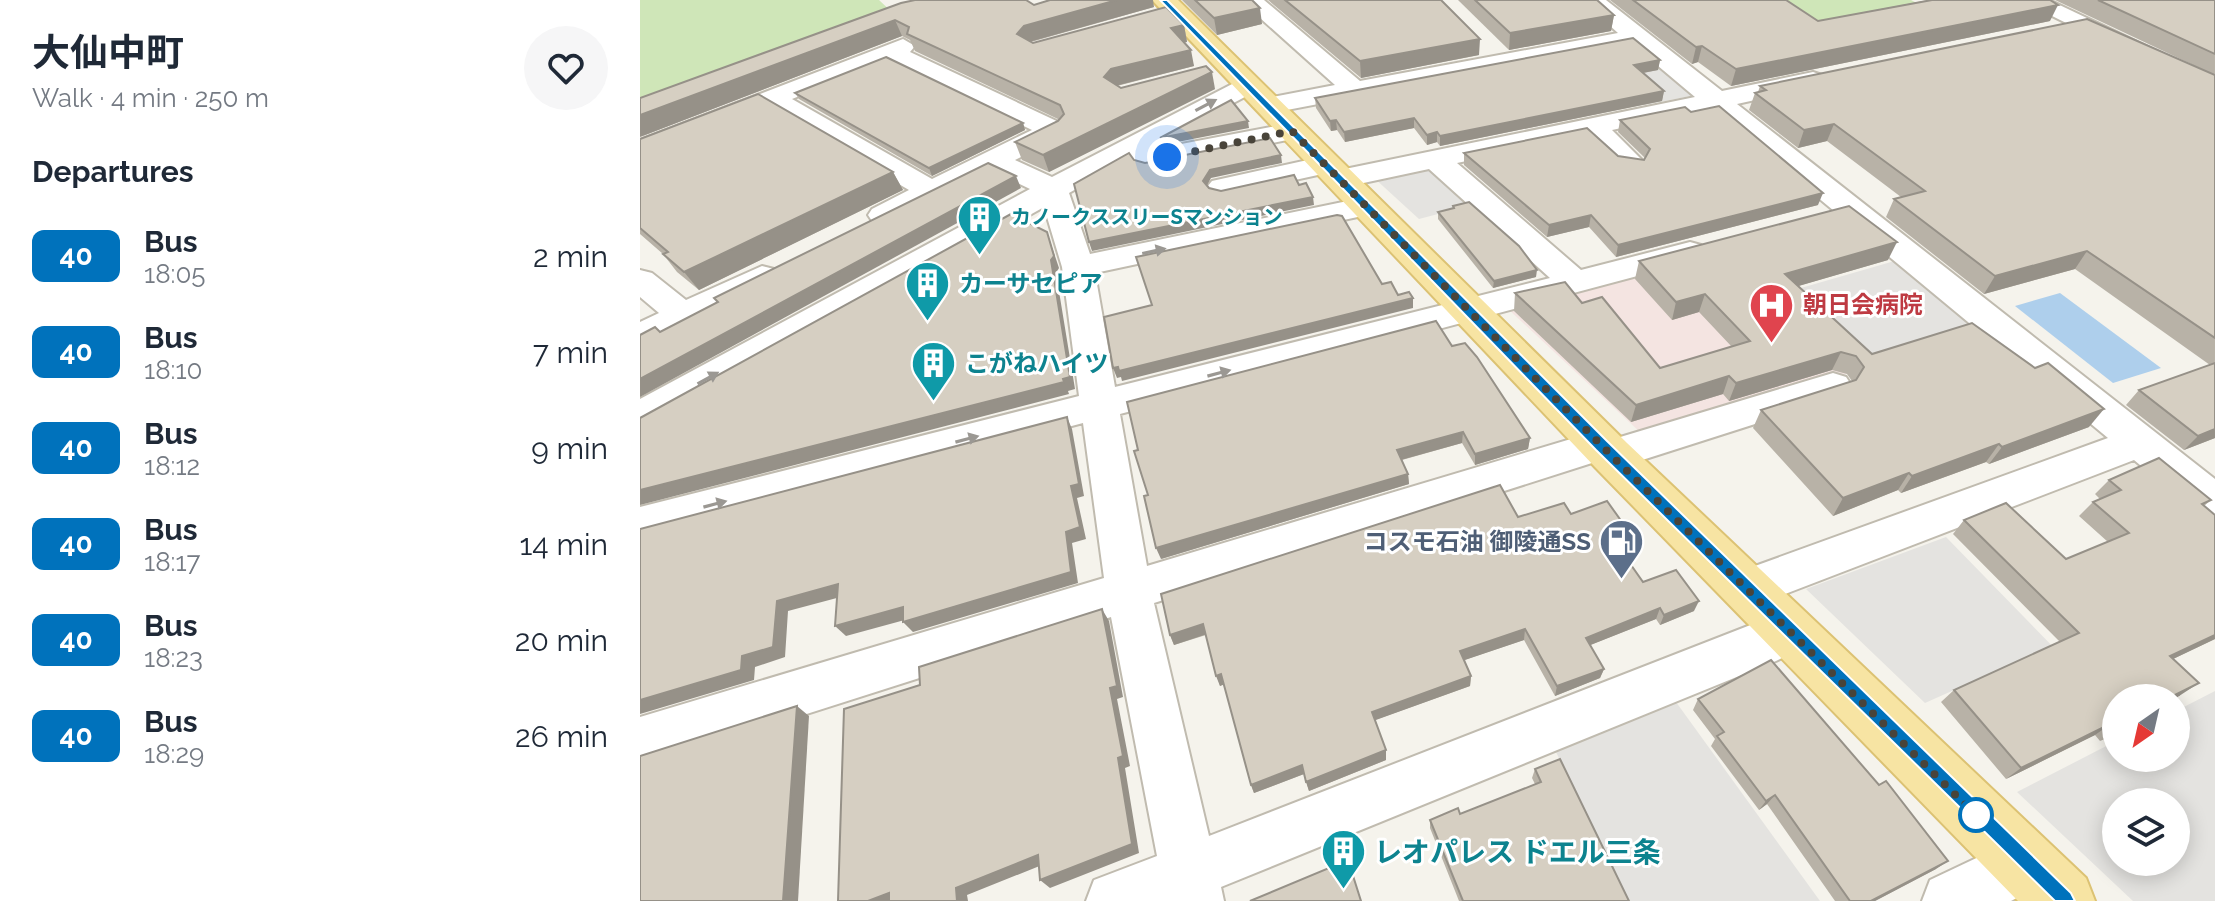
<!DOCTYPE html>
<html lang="en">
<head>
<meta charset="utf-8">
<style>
  body { margin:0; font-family:Raleway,"Noto Sans JP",sans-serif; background:#f6f6f7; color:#1f2937; height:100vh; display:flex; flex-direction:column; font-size:30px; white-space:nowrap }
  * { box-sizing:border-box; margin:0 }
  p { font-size:26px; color:#747a83 }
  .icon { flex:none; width:44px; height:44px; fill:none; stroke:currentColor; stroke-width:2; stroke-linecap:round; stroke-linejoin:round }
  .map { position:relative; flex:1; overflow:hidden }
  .sheet { display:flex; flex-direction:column; background:#fff; width:640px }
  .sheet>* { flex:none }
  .badge { padding:0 16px; border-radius:12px; font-size:28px; line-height:52px }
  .needle { width:52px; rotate:214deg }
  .fabs { position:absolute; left:1462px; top:684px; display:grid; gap:16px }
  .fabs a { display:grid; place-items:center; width:88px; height:88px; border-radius:50%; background:#fff; box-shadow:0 4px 20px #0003; font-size:40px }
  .you { position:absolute; width:40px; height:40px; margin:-20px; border:6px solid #fff; border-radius:50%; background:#1a73e8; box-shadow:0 0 0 12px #1a73e833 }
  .map>.badge { position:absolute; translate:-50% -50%; box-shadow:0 0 0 4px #fff }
  h2 { padding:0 32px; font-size:30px; line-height:72px }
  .round { display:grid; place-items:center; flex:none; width:84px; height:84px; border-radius:42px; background:#f6f6f7 }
  .headline { display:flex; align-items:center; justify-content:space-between; height:136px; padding:0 32px }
  h1 { font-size:38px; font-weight:700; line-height:60px }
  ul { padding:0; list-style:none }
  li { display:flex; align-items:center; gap:24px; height:96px; padding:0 32px }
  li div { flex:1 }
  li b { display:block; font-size:30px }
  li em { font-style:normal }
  li .badge { min-width:88px; font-weight:700; text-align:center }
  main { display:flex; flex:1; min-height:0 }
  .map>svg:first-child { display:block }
</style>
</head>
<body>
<main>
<section class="sheet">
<div class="headline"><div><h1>大仙中町</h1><p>Walk · 4 min · 250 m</p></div><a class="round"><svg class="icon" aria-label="heart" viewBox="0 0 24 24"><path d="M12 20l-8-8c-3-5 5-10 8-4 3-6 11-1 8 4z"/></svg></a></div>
<h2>Departures</h2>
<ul>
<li><span class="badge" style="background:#0072bc;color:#fff">40</span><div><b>Bus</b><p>18:05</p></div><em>2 min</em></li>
<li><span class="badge" style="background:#0072bc;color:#fff">40</span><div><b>Bus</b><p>18:10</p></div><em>7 min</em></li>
<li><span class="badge" style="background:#0072bc;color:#fff">40</span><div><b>Bus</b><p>18:12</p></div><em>9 min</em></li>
<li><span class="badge" style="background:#0072bc;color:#fff">40</span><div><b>Bus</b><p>18:17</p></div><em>14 min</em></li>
<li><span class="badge" style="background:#0072bc;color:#fff">40</span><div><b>Bus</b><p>18:23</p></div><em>20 min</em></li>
<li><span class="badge" style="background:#0072bc;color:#fff">40</span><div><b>Bus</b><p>18:29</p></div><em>26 min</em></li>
</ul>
</section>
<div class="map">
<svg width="1575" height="901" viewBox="0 0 1575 901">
  <rect width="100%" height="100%" fill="#f5f3ec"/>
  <path fill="#f4e4e1" d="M1107 249 1233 366 1002 434 867 308Z"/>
  <g fill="#cfe6b8">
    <path d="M0 0H239L255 15 0 112Z"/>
    <path d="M1127 0H1271L1290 10 1178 32Z"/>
  </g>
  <g fill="#e4e3e0" fill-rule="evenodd">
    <path d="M1020 66 1055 95 1005 105 971 76Z"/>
    <path d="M791 163 836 204 779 219 732 176Z"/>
    <path d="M1258 260 1341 326 1238 359 1161 288Z"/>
    <path d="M1306 537 1456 691 1379 661 1285 703 1166 589Z"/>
    <path d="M1575 691V901H1493L1377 792 1476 741V758H1536V711ZM1476 802H1536V862H1476Z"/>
    <path d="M1036 702 1180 901H988L916 752Z"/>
  </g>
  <path fill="#aecfec" d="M1420 293 1521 368 1473 383 1375 306Z"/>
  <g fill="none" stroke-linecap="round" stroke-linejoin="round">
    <defs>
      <g id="minor">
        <path d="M600 0H624L720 81 978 33 941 0H966L1082 91 1173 72 1182 75 1186 80 1182 85 1097 104 1575 479V520L1560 515 1494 460 1106 609 1090 603 1083 589 1090 575 1468 438 1071 109 972 130 1005 163 1001 169C977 175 962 151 946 136L817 163 941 270 1050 242 1061 245 1066 252 1061 259 480 414 507 566 961 430 977 438 1193 373 1206 377 1212 386 1206 395 971 470 955 462 514 603 569 836 1149 610 1166 616 1173 631 1166 646 1136 661 581 887 584 901H446L454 880 517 856 471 617 0 767V717L464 578 443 423 0 541V507L439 396 422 267 404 207 14 426 0 430V399L390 189 353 171 243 224 232 221 228 215 232 209 269 190 129 108 0 158V140L263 39 275 46 270 52 423 124 427 130 423 136 375 160 412 177 598 81H616L620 86 616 91 513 146 515 149 652 123 662 125 666 131 662 137 507 168 497 165 492 157 429 193 450 254 727 197 738 200 742 206 738 212 727 215 455 273 475 387 910 278 789 169 700 188 690 185 685 179 690 173 700 170 1055 97 992 44 626 114 613 106 617 100 695 85ZM249 60 392 130 292 179 152 99Z"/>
        <path d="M1380 0H1409L1575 79V97Z"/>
        <path d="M686 156 696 159 700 165 696 171 582 196 572 193 567 187 572 181Z"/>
        <path d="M122 266 134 269 139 276 134 283 0 349V322L19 313 0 297V270L12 273 46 300Z"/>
        <path d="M1385 835 1405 843 1413 863 1405 883 1371 901H1282L1290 880Z"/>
      </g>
      <path id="major" d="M512 0H538L987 443 1446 878 1455 901H1378L955 467Z"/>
    </defs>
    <use href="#minor" stroke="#c0bbaf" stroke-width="4"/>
    <use href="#major" stroke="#dcc273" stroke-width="4"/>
    <use href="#minor" fill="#fff" fill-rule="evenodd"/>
    <use href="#major" fill="#f7e4a3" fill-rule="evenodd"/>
  </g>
  <g fill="#b8b2a7">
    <path d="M275 0 390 3 394 5 514 7 391 42 393 43 544 25 547 42H544L554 66 477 86 481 88 575 89 409 172 382 160 375 142 420 120 275 51 270 40 262 36 0 137Z"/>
    <path d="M542 0H612L622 24 577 35Z"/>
    <path d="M628 0H801L839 55 721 78Z"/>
    <path d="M818 0H957L974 15 971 31 869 50Z"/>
    <path d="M970 0H1146L1178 21 1288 0H1410V21L1091 86 1058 62 1052 64Z"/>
    <path d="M1415 0H1575V438L1544 450 1486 405 1499 390 1570 365 1435 269 1344 294 1246 217 1254 199 1261 197 1187 141 1158 148 1109 110 1115 93 1118 92 1120 86 1566 71Z"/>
    <path d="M1020 60 1018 70 1003 73 1024 91 1022 101 800 146 797 142 787 145 774 128 705 142 697 130 691 131 676 108 675 98Z"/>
    <path d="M155 93 383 123 385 130 292 176 159 99Z"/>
    <path d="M980 120 1178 205 976 257 949 227 907 237 824 165V153L978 156 1004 160 1005 158 978 132Z"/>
    <path d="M0 139 253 172 263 190 59 290 37 272 23 254 0 234Z"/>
    <path d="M813 206 896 277 853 288 798 219V212L812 209Z"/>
    <path d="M1248 260 1158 286 1232 354 1449 427 1349 464 1346 462 1261 493 1258 490 1193 516 1113 428 1121 410 1212 381 1207 374 1192 370 1089 401 1083 394 991 422 874 311 875 293 942 303 1020 368 1092 347 1059 312 1032 320 995 279 999 261Z"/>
    <path d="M812 346 890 438 888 449 835 465 822 443 762 460 768 474 769 484 521 559Z"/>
    <path d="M1469 480 1571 500 1564 506 1575 515V639L1533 659 1540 696 1476 698V733L1460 741 1455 735 1366 779 1301 702 1314 690 1420 642 1313 534 1324 520 1426 559 1468 542 1439 516 1453 502 1460 499 1455 494Z"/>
    <path d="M931 514 983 540 976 543 1003 582 1054 611 1020 625 1016 619 950 645 964 669 960 678 915 696 884 640 824 660 831 676 830 686 735 720 746 760 669 791 664 774 614 793 611 785 584 684 580 686 566 635 534 645 530 635 878 517Z"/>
    <path d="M1058 699 1296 869 1235 901H1195L1127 804 1119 810 1071 746 1075 739 1053 710Z"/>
    <path d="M895 769 989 901H819L790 828V820L820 814 895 784 892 778Z"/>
  </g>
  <g fill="#969188">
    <path d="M477 0H513L514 7 389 42 377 34 384 26Z"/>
    <path d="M1418 5 1410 21 1091 86 1096 69Z"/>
    <path d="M620 8 622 24 577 35 574 18Z"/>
    <path d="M974 15 971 31 869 50 870 33Z"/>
    <path d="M255 20 262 36 0 137V115Z"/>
    <path d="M544 25 547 42 535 45 531 28Z"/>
    <path d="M840 39 839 55 721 78 720 61Z"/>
    <path d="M1062 46 1058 62 1052 64 1056 47Z"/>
    <path d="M551 50 554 66 475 86 464 77 471 69Z"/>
    <path d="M1020 60 1018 70 992 75 994 65Z"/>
    <path d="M572 72 575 89 409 172 403 155Z"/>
    <path d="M1024 91 1022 101 800 146V136Z"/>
    <path d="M774 118V128L705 142 704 132Z"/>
    <path d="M696 120 697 130 691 131 690 121Z"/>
    <path d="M608 121 609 128 522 145 520 138Z"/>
    <path d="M383 123 385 130 292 176 289 168Z"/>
    <path d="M1194 124 1187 141 1158 148 1164 130Z"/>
    <path d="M797 132V142L787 145V135Z"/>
    <path d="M641 155 642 163 571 178 565 189 563 181 570 170Z"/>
    <path d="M253 172 263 190 59 290 44 272Z"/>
    <path d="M376 176 381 188 0 397V379Z"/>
    <path d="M1183 193 1178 205 976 257 978 245Z"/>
    <path d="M673 197 674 205 452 251 449 242Z"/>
    <path d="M951 215 949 227 907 237 909 225Z"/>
    <path d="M407 232 419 268 416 273 435 389 428 391 429 394 0 505V490Z"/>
    <path d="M1257 242 1248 260 1138 292 1145 274Z"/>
    <path d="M1447 251 1435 269 1344 294 1355 276Z"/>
    <path d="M897 270 896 277 853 288 854 281Z"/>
    <path d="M1065 294 1059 312 1032 320 1036 302Z"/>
    <path d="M773 298V308L482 381 481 377 477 378 473 368Z"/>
    <path d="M1201 352 1192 370 1089 401 1096 383Z"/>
    <path d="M1089 376 1083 394 991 422 996 405Z"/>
    <path d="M1464 409 1449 427 1349 464 1362 447Z"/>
    <path d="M427 417 432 429 444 496 437 498 446 539 432 543 438 583 273 632 263 622 426 532 431 486Z"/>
    <path d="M1575 429V438L1544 450 1558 436Z"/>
    <path d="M823 432 822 443 757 461V450Z"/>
    <path d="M890 438 888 449 835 465V454Z"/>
    <path d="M1359 444 1346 462 1261 493 1272 476Z"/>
    <path d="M1269 473 1258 490 1193 516 1203 498Z"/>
    <path d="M768 474 769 484 521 559 516 548Z"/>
    <path d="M987 529 983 540 967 546 970 535Z"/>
    <path d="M198 584 208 595 148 611 145 657 115 667 114 680 0 714V700L137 601Z"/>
    <path d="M1059 601 1054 611 1020 625 1024 615Z"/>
    <path d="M263 607 272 618 206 636 195 626Z"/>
    <path d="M1020 608 1016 619 943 648 946 638Z"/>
    <path d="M462 609 469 621 483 697 477 699 490 766 485 768 499 853 410 888 400 880 478 758Z"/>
    <path d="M563 624 567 634 534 645 530 635Z"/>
    <path d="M885 629 884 640 819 662 820 651Z"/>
    <path d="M1575 635V639L1512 669 1530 656Z"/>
    <path d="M964 669 960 678 915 696 917 686Z"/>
    <path d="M581 674 585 684 580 686 576 676Z"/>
    <path d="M831 676 830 686 733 721 732 712Z"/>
    <path d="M1559 683 1536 698H1529Z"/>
    <path d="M157 706 169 716 158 901H143Z"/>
    <path d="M1472 723 1455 735 1366 779 1381 768Z"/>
    <path d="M1476 731V733L1460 741Z"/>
    <path d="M746 750V760L669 791 666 782Z"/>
    <path d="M662 765 664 774 614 793 611 785Z"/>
    <path d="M1135 795 1127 804 1119 810 1126 801Z"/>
    <path d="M398 855 407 863 327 895 328 901H317L316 888Z"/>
    <path d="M1308 861 1296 869 1235 901H1231Z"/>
    <path d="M249 893 261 901H228Z"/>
  </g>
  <g fill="#d6cfc2" stroke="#969188" stroke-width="2">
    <path d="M275 0H386L394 5 410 0H477L384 26 377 34 393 43 526 7 544 25 531 28 551 50 471 69 464 77 481 88 566 66 572 72 403 155 375 142 418 121 424 114 420 105 267 34 269 27 255 20 0 115V98L261 3Z"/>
    <path d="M555 0H612L620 8 574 18Z"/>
    <path d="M645 0H801L840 39 720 61Z"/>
    <path d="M835 0H957L974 15 870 33Z"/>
    <path d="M993 0H1146L1178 21 1292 0H1410L1418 5 1096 69 1062 46 1056 47Z"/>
    <path d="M1458 0H1575V54Z"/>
    <path d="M1447 19 1575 75V338L1447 251 1355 276 1254 199 1285 191 1194 124 1164 130 1115 93 1126 90 1120 86Z"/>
    <path d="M993 38 1020 60 994 65 1024 91 800 136 797 132 787 135 774 118 704 132 696 120 690 121 675 98Z"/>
    <path d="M246 57 383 123 289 168 155 93Z"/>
    <path d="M118 94 253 172 44 272 23 254 28 252 0 228V139Z"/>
    <path d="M591 100 608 121 520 138Z"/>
    <path d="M1079 106 1183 193 978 245 951 215 909 225 824 153 947 128 978 156 1004 160 1010 149 980 120 1045 107 1051 112Z"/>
    <path d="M630 138 641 155 570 170 563 181 569 188 581 191 654 175 659 185 666 183 673 197 449 242 434 184 489 153 494 160 505 163Z"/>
    <path d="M348 163 376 176 0 379V335L15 327 20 332 78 302 74 298Z"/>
    <path d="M829 202 879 246 897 270 854 281 798 212 814 208 813 206Z"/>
    <path d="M1209 206 1257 242 1145 274 1232 354 1332 323 1395 368 1408 363 1464 409 1362 447 1359 444 1272 476 1269 473 1203 498 1121 410 1216 380 1224 367 1216 356 1201 352 1096 383 1089 376 996 405 875 293 925 282 942 303 962 297 1020 368 1110 341 1065 294 1036 302 999 261Z"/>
    <path d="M371 214 407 232 414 256 411 260 430 377 423 379 424 382 0 490V418Z"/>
    <path d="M697 215 702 216 742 284 751 282 758 295 769 292 773 298 479 371 478 367 473 368 464 317 512 305 496 257Z"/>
    <path d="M796 321 812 346 825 343 837 357 890 438 835 454 823 432 757 450 768 474 516 548 504 496 508 495 494 451 498 450 487 402Z"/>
    <path d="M1575 363V429L1558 436 1499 390Z"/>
    <path d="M427 417 439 484 431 486 440 527 426 532 431 572 263 622V607L195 626 198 584 137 601 133 647 102 656 101 670 0 700V529Z"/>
    <path d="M1519 458 1571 500 1562 504 1575 515V635L1530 656 1559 683 1529 698H1476V728L1472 723 1381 768 1314 690 1439 633 1324 520 1366 503 1426 559 1489 533 1453 502 1481 490 1469 480Z"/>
    <path d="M860 485 878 517 924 503 931 514 967 501 987 529 970 535 1003 582 1036 570 1059 601 1024 615 1020 608 946 638 964 669 917 686 885 629 820 651 831 676 732 712 746 750 666 782 662 765 611 785 581 674 576 676 563 624 530 635 521 594Z"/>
    <path d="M462 609 477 686 470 688 483 756 478 758 492 844 400 880 398 855 316 888 317 901H249V893L228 901H198L204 709 280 685 279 667Z"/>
    <path d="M1131 660 1239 785 1246 781 1308 861 1231 901H1210L1135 795 1126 801 1077 736 1084 732 1058 699Z"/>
    <path d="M157 706 143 901H0V756Z"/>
    <path d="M920 759 989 901H823L790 820 818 808 820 814 901 782 895 769Z"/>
    <path d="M708 860 721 901H610Z"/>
  </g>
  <defs><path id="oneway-solid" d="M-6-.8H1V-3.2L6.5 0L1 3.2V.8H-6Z" transform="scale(2)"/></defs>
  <g fill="#9b9893">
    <use href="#oneway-solid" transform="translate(566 105) rotate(-28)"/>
    <use href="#oneway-solid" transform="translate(514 251) rotate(-12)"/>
    <use href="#oneway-solid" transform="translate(579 373) rotate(-15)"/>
    <use href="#oneway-solid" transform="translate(68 378) rotate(-29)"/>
    <use href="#oneway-solid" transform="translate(327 439) rotate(-15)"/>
    <use href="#oneway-solid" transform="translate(75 504) rotate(-15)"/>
  </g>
  <path fill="#0072bc" stroke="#fff" stroke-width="2" d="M520 0H527L967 441 1431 893 1435 901H1415L956 450Z"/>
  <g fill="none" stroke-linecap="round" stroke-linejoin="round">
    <path stroke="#49443a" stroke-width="8" stroke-dasharray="0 14.4" d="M527 157 652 131 971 455 1342 821 1336 815"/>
  </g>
  <defs>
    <symbol id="building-pin" viewBox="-11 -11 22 30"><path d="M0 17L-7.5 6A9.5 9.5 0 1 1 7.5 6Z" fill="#0f9aa8" stroke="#fff"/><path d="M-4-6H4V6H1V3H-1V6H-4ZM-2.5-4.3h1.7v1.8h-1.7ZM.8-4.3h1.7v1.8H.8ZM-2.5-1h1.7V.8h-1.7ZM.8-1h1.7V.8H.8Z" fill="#fff"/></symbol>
    <symbol id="hospital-pin" viewBox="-11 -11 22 30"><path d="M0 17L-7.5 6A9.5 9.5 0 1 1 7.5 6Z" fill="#e0444e" stroke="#fff"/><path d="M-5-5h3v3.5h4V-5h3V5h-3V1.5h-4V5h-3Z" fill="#fff"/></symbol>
    <symbol id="fuel-pin" viewBox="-11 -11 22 30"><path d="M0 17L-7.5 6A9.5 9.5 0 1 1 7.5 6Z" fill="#5c6f8a" stroke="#fff"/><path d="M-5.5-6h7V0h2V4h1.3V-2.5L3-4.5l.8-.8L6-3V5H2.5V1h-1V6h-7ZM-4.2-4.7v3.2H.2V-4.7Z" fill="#fff"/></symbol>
  </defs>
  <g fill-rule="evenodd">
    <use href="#building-pin" x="314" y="192" width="51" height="69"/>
    <use href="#building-pin" x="262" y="258" width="51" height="69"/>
    <use href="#hospital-pin" x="1106" y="280" width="51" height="69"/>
    <use href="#building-pin" x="268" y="338" width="51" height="69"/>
    <use href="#fuel-pin" x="956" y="516" width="51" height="69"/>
    <use href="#building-pin" x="678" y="826" width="51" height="69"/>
  </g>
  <circle fill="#fff" stroke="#0072bc" stroke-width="4" cx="1336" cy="815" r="16"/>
  <g text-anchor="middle" stroke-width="6" stroke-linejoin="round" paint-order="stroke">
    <g font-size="20" font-weight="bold" fill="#0d838f" stroke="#fff" text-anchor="start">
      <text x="371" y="224">カノークススリーSマンション</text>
    </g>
    <g font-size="24" font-weight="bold" fill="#0d838f" stroke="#fff" text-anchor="start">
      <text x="319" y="292">カーサセピア</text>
      <text x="325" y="372">こがねハイツ</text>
    </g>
    <g font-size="24" font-weight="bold" fill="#be3a42" stroke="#fff" text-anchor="start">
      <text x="1163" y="313">朝日会病院</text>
    </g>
    <g font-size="24" font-weight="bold" fill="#4e5e75" stroke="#fff" text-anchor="end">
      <text x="951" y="550">コスモ石油 御陵通SS</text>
    </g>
    <g font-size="28" font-weight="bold" fill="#0d838f" stroke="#fff" text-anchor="start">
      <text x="734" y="862">レオパレス ドエル三条</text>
    </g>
  </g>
</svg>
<div class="fabs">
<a><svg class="needle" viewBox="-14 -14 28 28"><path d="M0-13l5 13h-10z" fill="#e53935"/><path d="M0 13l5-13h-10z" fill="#747a83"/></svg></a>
<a><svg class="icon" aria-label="layers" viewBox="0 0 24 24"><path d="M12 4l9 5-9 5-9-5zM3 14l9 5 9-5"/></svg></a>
</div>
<div class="you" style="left:527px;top:157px"></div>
</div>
</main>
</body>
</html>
